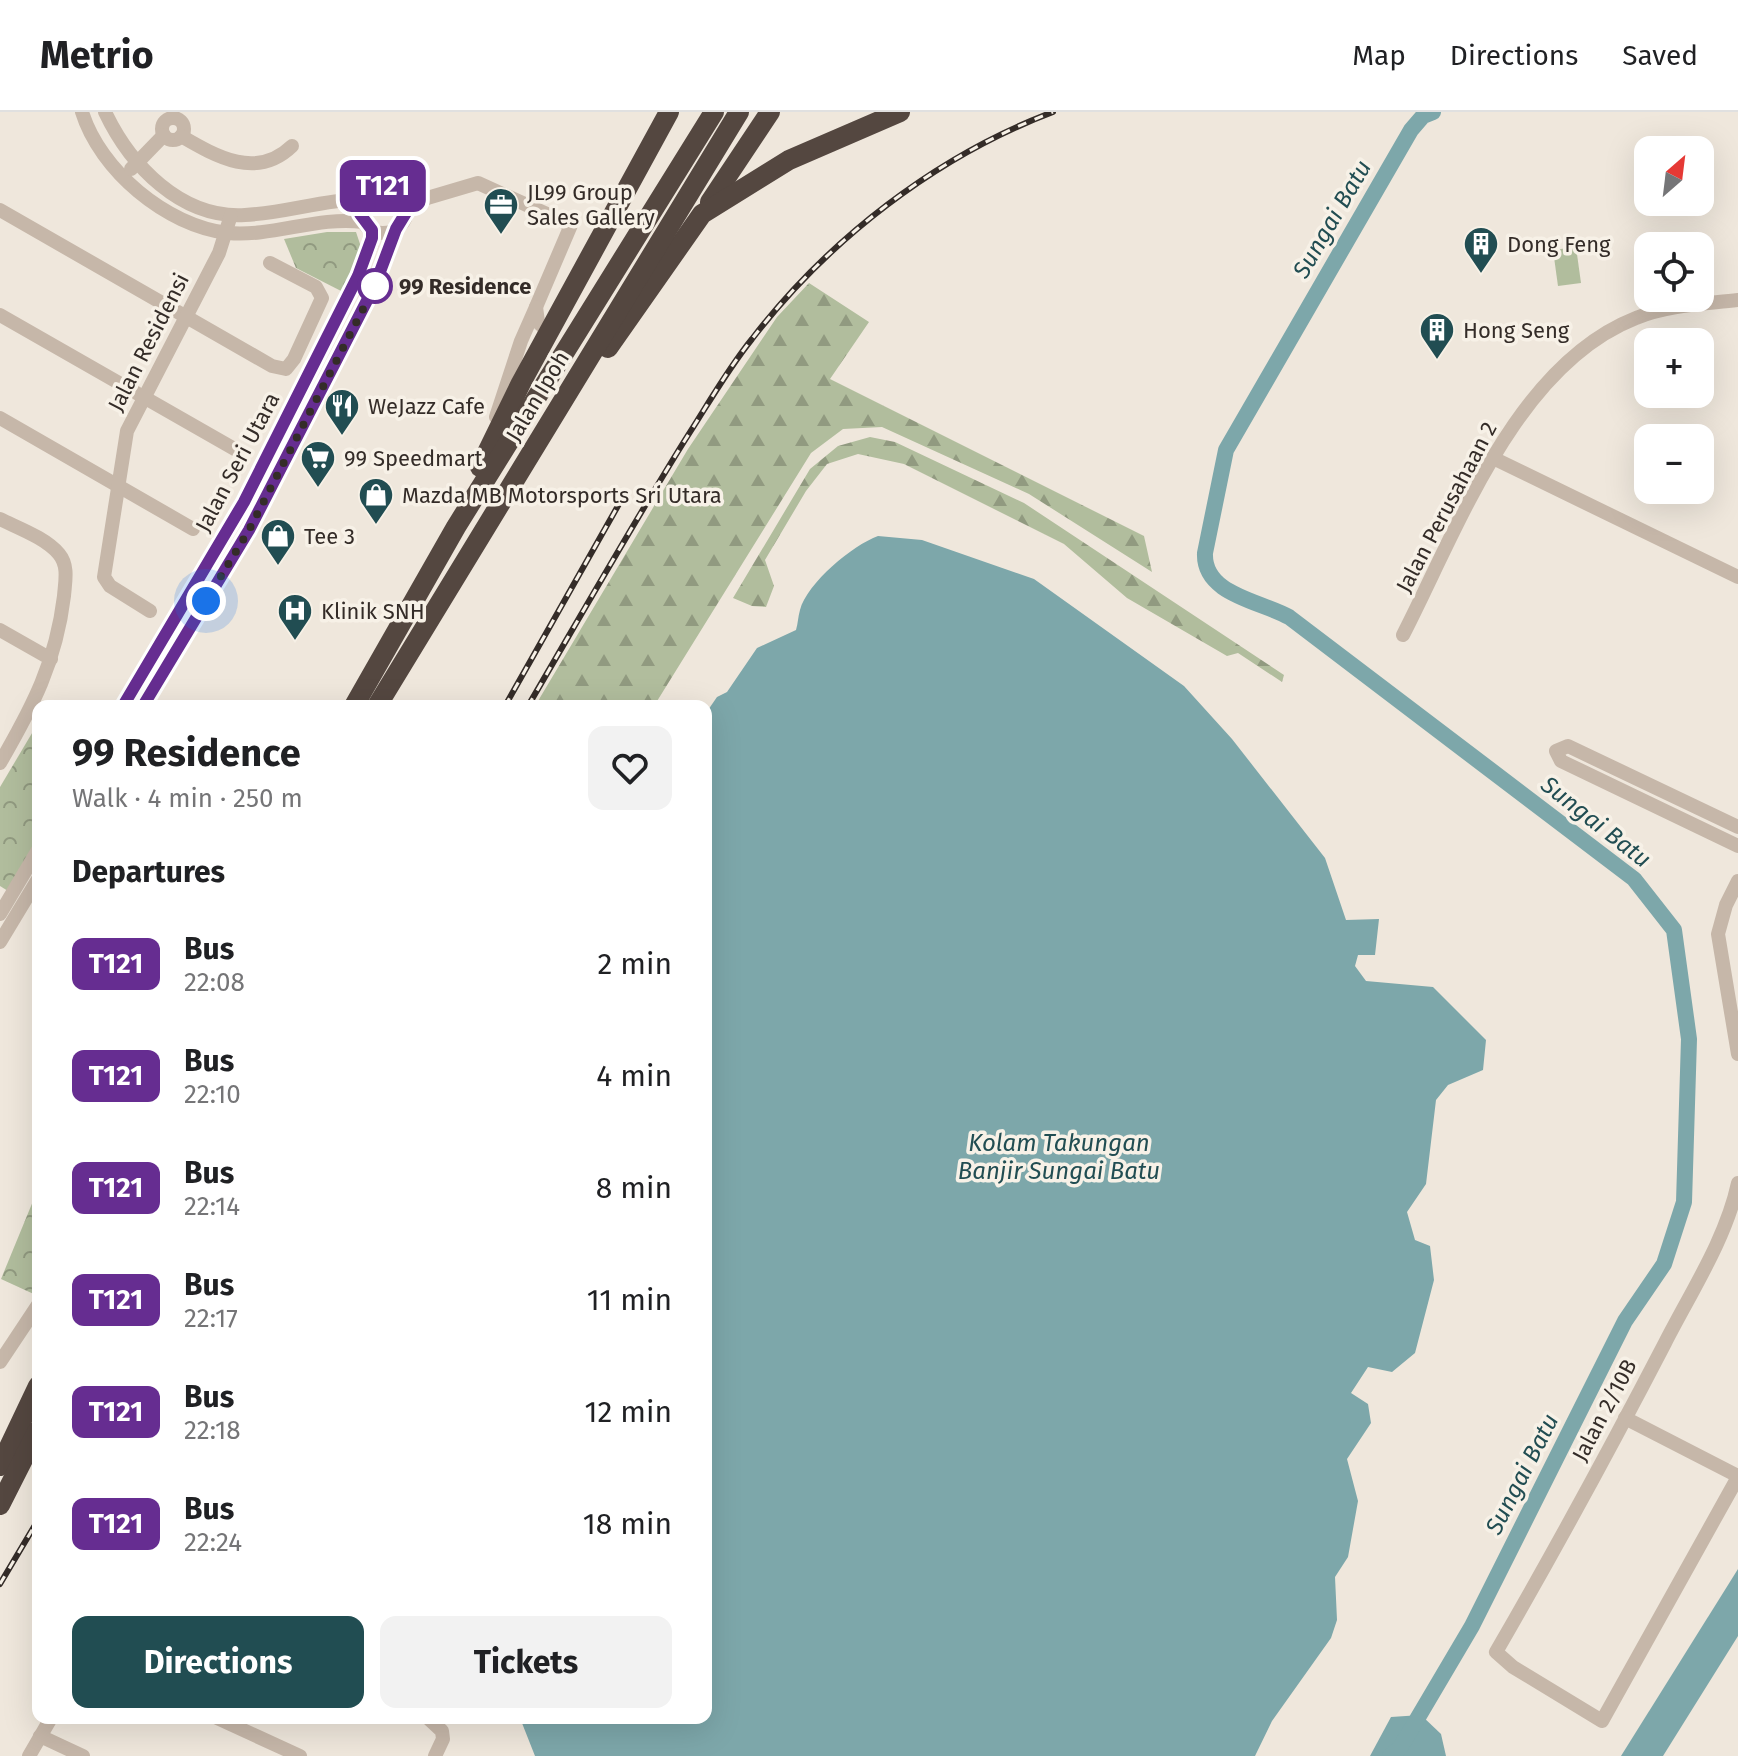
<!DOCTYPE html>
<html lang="en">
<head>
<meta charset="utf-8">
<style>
  body { margin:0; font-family:"Fira Sans",sans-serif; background:#f2f2f2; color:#202124; height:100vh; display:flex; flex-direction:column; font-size:30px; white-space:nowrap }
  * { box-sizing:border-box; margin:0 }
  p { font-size:26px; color:#757577 }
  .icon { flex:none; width:44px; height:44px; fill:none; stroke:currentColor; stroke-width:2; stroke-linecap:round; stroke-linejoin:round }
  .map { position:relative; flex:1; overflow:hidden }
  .side { position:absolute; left:32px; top:588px; width:680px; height:1024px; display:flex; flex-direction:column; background:#fff; border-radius:16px; box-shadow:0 8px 32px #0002 }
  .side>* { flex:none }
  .badge { padding:0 16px; border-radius:12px; font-size:28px; line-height:52px }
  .needle { width:52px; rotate:28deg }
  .buttons { position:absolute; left:1634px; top:24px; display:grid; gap:16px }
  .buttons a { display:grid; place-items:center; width:80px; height:80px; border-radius:16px; background:#fff; box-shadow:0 8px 32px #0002; font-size:40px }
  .you { position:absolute; width:40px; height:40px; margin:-20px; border:6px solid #fff; border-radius:50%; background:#1a73e8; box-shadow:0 0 0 12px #1a73e833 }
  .map>.badge { position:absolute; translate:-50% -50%; box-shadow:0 0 0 4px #fff }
  h2 { padding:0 40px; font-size:30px; line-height:72px }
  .round { display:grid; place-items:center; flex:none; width:84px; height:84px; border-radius:16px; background:#f2f2f2 }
  .overview { display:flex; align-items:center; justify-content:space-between; height:136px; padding:0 40px }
  h1 { font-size:38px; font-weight:700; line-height:60px }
  .button { display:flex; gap:16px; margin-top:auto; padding:16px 40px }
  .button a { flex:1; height:92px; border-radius:16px; background:#214d52; color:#fff; font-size:32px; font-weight:700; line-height:92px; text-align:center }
  .button a+a { background:#f2f2f2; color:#202124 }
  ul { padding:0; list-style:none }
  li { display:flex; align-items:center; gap:24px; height:112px; padding:0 40px }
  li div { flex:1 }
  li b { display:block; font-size:30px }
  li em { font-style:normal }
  li .badge { min-width:88px; font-weight:700; text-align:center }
  header { display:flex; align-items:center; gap:48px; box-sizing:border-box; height:112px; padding:0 40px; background:#fff; border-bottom:2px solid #e0e0e0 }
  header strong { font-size:38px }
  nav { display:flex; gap:44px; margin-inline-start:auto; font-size:28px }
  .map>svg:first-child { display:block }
</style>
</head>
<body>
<header>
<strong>Metrio</strong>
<nav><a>Map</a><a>Directions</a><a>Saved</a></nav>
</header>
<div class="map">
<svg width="1738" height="1644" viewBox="0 0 1738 1644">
  <defs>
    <pattern id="forest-firs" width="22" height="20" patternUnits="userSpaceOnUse" patternTransform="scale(2)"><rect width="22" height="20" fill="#b1bd9d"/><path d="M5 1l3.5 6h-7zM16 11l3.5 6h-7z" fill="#919a80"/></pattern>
    <pattern id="park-crowns" width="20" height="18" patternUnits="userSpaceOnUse" patternTransform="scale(2)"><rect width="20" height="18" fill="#b1bd9d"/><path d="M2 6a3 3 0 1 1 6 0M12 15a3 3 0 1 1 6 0" fill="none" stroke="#919a80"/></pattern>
  </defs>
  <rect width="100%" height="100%" fill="#efe7dc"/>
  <g fill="url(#forest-firs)">
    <path d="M809 171 869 210 830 267 1144 424 1152 460 1029 382 882 315 843 317 811 341 654 594H535L688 337 777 205Z"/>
    <path d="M870 325 895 330 1024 391 1284 563 1282 570 1238 541 1227 544 1127 486 1064 432 904 352 858 342 827 352 806 379 765 448 774 474 766 495 752 494 733 486 810 357 838 334Z"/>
  </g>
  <g fill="url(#park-crowns)">
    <path d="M327 120H356L364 144 345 181 296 156 284 127Z"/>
    <path d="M38 611V729L8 779 0 774V675Z"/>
    <path d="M38 1077V1184L1 1167Z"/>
  </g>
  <path fill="#b1bd9d" d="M1576 135 1581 171 1558 174 1553 138Z"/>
  <g fill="#7da7aa">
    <path d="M878 424 922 428 1034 467 1184 574 1232 627 1325 746 1346 808 1379 807 1375 843H1358L1355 854 1366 869 1433 875 1486 928 1483 958 1448 973 1436 988 1426 1072 1407 1100 1415 1128 1430 1134 1434 1168 1415 1241 1392 1260 1368 1255 1351 1281 1368 1292 1371 1311 1347 1347 1358 1389 1348 1445 1335 1465 1337 1508 1331 1526 1272 1609 1255 1644H535L520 1606H706V601L717 585 727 580 757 536 796 518C798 511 798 505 800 498 807 471 853 433 878 424Z"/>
    <path d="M1738 1457V1524L1663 1644H1621Z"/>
    <path d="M1421 1603 1441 1622 1446 1644H1370L1391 1605Z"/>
  </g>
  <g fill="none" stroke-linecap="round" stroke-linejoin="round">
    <path stroke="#7da7aa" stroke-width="16" d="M1390 1644 1400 1636 1472 1514 1625 1209 1664 1152 1684 1090 1689 927 1674 818 1634 767 1289 505C1261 489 1203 483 1205 441L1226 338 1411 18 1423 4 1433 0"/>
    <g stroke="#c6b7a9" stroke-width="14">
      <path d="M82 0C100 58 166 114 228 121 274 125 317 104 363 110"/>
      <path d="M105 0C130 53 181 107 245 103 285 101 322 88 362 87"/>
      <circle cx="173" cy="17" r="11"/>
      <path d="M181 24C217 45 257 68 292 34"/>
      <path d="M131 57 164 23"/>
      <circle cx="383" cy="97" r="24"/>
      <path d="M407 92 478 71 571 113 536 195"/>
      <path d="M0 98 272 254 286 257 294 247 322 186 316 175 270 151"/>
      <path d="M0 203 238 339"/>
      <path d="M496 305 521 229 536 195 538 210 544 216 553 214"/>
      <path d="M0 306 193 417"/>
      <path d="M1493 346 1738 465"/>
      <path d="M0 407C18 416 46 426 59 442 69 454 65 470 64 484 56 550 33 594 0 651"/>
      <path d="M150 499 110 474 104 465 127 319 219 141 231 103"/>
      <path d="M0 518 51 547"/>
      <path d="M1403 523C1458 416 1516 253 1636 206 1667 193 1705 192 1738 188"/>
      <path d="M123 594 244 390 358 164 372 132V118"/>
      <path d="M143 594 249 418 375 173 396 117"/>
      <path d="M1738 715 1568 634 1556 639 1561 649 1738 734"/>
      <path d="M1738 769 1726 793 1718 822 1738 942"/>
      <path d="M0 802 38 738"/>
      <path d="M0 830 38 767"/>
      <path d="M1738 1071C1726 1127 1691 1180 1665 1231 1611 1335 1555 1438 1496 1540L1513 1555 1602 1609 1738 1365"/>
      <path d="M0 1250 38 1193"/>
      <path d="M1625 1306 1738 1364"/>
      <path d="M217 1606 300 1644"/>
      <path d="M428 1606 442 1619 443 1627 435 1644"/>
      <path d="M40 1624 83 1644"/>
      <path d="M29 1644 51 1606"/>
    </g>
    <g stroke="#544740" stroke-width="20">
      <path d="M710 90 770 0"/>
      <path d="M608 236 702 102 789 48 900 0"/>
      <path d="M480 355 521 271 669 0"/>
      <path d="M354 594 456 415 714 0"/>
      <path d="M377 594 739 0"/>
      <path d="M0 1354 38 1274"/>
      <path d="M0 1393 38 1318"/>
    </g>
    <defs>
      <g id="rail">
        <path d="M505 594 619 392"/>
        <path d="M528 594C580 505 631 415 685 328 707 294 727 258 752 227 828 128 936 44 1053 0"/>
        <path d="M0 1472 38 1408"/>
      </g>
    </defs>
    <use href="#rail" stroke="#342c28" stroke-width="6"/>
    <use href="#rail" stroke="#f7f1e7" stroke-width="3" stroke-dasharray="9" stroke-linecap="butt"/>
  </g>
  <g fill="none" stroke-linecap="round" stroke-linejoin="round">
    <defs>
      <path id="line" d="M123 594 244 390 358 164 372 126V118L360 102 362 87 373 76H394L404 85 407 99 396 117 375 173 249 418 143 594"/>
    </defs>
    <use href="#line" stroke="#fff" stroke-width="18"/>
    <use href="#line" stroke="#662d91" stroke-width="12"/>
    <path stroke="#342c28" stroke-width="8" stroke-dasharray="0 14.4" d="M206 489 249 418 375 174"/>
  </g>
  <defs>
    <symbol id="office-pin" viewBox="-11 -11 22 30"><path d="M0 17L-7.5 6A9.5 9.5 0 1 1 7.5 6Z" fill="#214d52" stroke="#f7f1e7"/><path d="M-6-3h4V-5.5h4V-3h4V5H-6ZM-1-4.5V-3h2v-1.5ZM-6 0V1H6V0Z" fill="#fff"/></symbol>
    <symbol id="building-pin" viewBox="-11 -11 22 30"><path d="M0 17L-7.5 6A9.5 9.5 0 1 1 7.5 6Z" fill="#214d52" stroke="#f7f1e7"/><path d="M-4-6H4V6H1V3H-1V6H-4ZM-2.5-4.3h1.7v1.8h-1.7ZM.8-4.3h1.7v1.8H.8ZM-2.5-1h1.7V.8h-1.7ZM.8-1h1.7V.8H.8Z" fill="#fff"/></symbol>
    <symbol id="restaurant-pin" viewBox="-11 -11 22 30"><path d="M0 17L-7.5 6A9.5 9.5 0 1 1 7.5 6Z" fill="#214d52" stroke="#f7f1e7"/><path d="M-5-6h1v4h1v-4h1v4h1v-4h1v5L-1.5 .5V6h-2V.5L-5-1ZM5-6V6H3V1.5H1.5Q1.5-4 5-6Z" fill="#fff"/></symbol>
    <symbol id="supermarket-pin" viewBox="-11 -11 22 30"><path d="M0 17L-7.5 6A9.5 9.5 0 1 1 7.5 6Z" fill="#214d52" stroke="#f7f1e7"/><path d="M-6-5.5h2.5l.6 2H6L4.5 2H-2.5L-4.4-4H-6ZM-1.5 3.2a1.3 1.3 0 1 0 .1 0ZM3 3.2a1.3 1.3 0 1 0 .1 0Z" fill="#fff"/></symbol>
    <symbol id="shop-pin" viewBox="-11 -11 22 30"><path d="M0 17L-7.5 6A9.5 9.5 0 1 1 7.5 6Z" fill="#214d52" stroke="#f7f1e7"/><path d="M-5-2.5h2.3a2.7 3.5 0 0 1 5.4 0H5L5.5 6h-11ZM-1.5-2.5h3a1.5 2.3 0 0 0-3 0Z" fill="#fff"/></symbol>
    <symbol id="hospital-pin" viewBox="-11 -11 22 30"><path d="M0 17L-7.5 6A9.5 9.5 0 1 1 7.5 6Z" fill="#214d52" stroke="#f7f1e7"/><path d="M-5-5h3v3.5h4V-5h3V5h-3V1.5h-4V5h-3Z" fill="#fff"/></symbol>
  </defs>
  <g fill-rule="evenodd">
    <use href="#office-pin" x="481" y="73" width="40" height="54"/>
    <use href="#building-pin" x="1461" y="112" width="40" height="54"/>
    <use href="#building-pin" x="1417" y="198" width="40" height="54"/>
    <use href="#restaurant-pin" x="322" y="274" width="40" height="54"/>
    <use href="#supermarket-pin" x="298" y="326" width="40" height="54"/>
    <use href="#shop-pin" x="356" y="363" width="40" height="54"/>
    <use href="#shop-pin" x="258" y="404" width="40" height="54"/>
    <use href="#hospital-pin" x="275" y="479" width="40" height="54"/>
  </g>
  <circle fill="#fff" stroke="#662d91" stroke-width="4" cx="375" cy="174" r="16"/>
  <g text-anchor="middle" stroke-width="7" stroke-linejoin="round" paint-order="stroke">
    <g font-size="22" fill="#342c28" stroke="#f7f1e7" text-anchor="start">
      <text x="527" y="88">JL99 Group<tspan x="527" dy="25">Sales Gallery</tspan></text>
      <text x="1507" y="140">Dong Feng</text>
      <text x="1463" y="226">Hong Seng</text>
      <text x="368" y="302">WeJazz Cafe</text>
      <text x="344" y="354">99 Speedmart</text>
      <text x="402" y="391">Mazda MB Motorsports Sri Utara</text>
      <text x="304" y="432">Tee 3</text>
      <text x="321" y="507">Klinik SNH</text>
    </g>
    <g font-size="22" font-weight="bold" fill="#342c28" stroke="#f7f1e7" text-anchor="start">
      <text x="399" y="182">99 Residence</text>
    </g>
    <g font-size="22" fill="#342c28" stroke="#f7f1e7">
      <text transform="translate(148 230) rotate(-63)" y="8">Jalan Residensi</text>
      <text transform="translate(537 284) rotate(-59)" y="8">Jalan Ipoh</text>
      <text transform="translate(237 350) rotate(-62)" y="8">Jalan Seri Utara</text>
      <text transform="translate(1446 395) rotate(-62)" y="8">Jalan Perusahaan 2</text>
      <text transform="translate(1604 1298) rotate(-62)" y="8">Jalan 2/10B</text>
    </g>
    <g font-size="24" font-style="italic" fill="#214d52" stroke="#f7f1e7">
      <text transform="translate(1332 107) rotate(-60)" y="8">Sungai Batu</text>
      <text transform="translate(1596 710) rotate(38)" y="8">Sungai Batu</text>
      <text x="1059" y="1039">Kolam Takungan<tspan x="1059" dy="28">Banjir Sungai Batu</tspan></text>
      <text transform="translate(1522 1362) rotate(-63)" y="8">Sungai Batu</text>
    </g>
  </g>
</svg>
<div class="buttons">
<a><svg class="needle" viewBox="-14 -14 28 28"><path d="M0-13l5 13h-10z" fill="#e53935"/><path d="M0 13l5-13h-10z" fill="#757577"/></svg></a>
<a><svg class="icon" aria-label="locate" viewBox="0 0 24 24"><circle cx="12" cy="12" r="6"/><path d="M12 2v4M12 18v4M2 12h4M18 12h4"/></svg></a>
<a>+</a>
<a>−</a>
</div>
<div class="you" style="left:206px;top:489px"></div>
<b class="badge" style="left:383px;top:74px;background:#662d91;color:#fff">T121</b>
<section class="side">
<div class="overview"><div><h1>99 Residence</h1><p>Walk · 4 min · 250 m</p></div><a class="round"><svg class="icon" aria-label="heart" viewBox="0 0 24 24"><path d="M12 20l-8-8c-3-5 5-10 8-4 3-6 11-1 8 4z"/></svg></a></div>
<h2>Departures</h2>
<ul>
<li><span class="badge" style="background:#662d91;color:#fff">T121</span><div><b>Bus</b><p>22:08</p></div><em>2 min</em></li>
<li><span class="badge" style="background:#662d91;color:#fff">T121</span><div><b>Bus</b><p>22:10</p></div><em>4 min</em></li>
<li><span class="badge" style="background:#662d91;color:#fff">T121</span><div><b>Bus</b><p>22:14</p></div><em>8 min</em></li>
<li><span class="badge" style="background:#662d91;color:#fff">T121</span><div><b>Bus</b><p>22:17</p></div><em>11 min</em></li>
<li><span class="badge" style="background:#662d91;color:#fff">T121</span><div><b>Bus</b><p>22:18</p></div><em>12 min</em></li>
<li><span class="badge" style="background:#662d91;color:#fff">T121</span><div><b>Bus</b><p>22:24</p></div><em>18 min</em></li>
</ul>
<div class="button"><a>Directions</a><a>Tickets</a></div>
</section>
</div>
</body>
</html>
